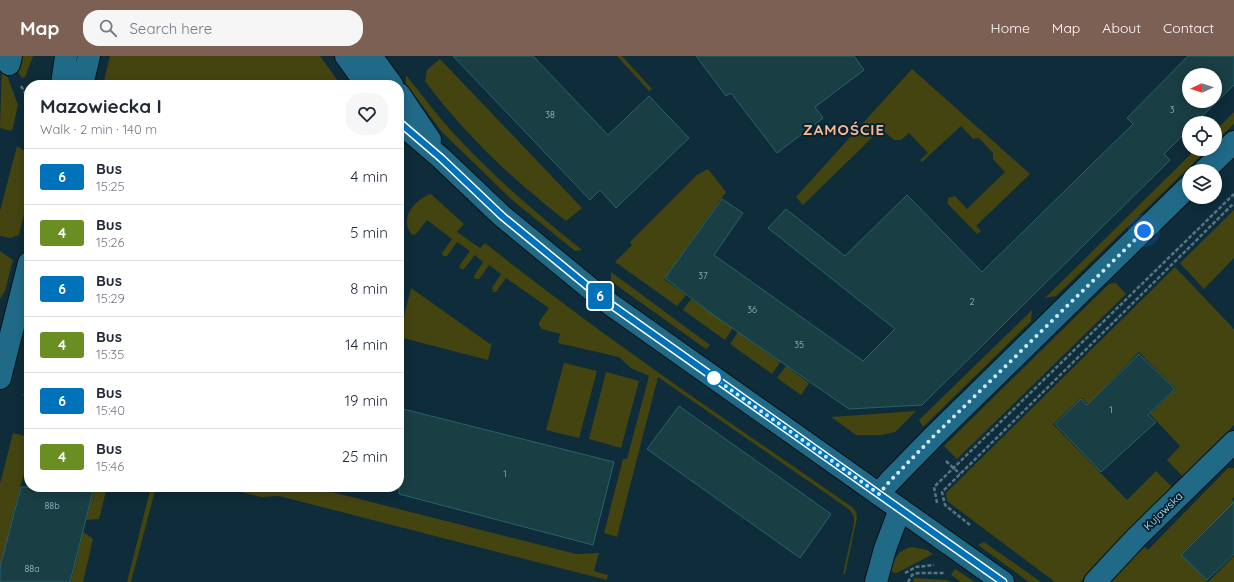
<!DOCTYPE html>
<html lang="en">
<head>
<meta charset="utf-8">
<style>
  body { margin:0; font-family:Quicksand,sans-serif; background:#f6f6f7; color:#1f2937; height:100vh; display:flex; flex-direction:column; font-size:15px; white-space:nowrap }
  * { box-sizing:border-box; margin:0 }
  p { font-size:13px; color:#747a83 }
  .icon { flex:none; width:22px; height:22px; fill:none; stroke:currentColor; stroke-width:2; stroke-linecap:round; stroke-linejoin:round }
  .map { position:relative; flex:1; overflow:hidden }
  .side { position:absolute; left:24px; top:24px; width:380px; height:412px; display:flex; flex-direction:column; background:#fff; border-radius:16px; box-shadow:0 2px 10px #0003 }
  .side>* { flex:none }
  .badge { padding:0 8px; border-radius:3px; font-size:14px; line-height:26px }
  .needle { width:26px; rotate:266deg }
  .controls { position:absolute; left:1182px; top:12px; display:grid; gap:8px }
  .controls a { display:grid; place-items:center; width:40px; height:40px; border-radius:50%; background:#fff; box-shadow:0 2px 10px #0003; font-size:20px }
  .you { position:absolute; width:20px; height:20px; margin:-10px; border:3px solid #fff; border-radius:50%; background:#1a73e8; box-shadow:0 0 0 6px #1a73e833 }
  .map>.badge { position:absolute; translate:-50% -50%; box-shadow:0 0 0 2px #fff }
  .round { display:grid; place-items:center; flex:none; width:42px; height:42px; border-radius:16px; background:#f6f6f7 }
  .summary { display:flex; align-items:center; justify-content:space-between; height:68px; padding:0 16px }
  h1 { font-size:19px; font-weight:700; line-height:30px }
  ul { padding:0; list-style:none }
  li { display:flex; align-items:center; gap:12px; height:56px; padding:0 16px; border-top:1px solid #e0e1e3 }
  li div { flex:1 }
  li b { display:block; font-size:15px }
  li em { font-style:normal }
  li .badge { min-width:44px; font-weight:700; text-align:center }
  header { display:flex; align-items:center; gap:24px; box-sizing:border-box; height:56px; padding:0 20px; background:#7d6054; color:#fff }
  header strong { font-size:19px }
  nav { display:flex; gap:22px; margin-inline-start:auto; font-size:14px }
  .search { width:280px; height:36px; background:#f6f6f7; display:flex; align-items:center; gap:10px; box-sizing:border-box; padding:0 14px; border-radius:16px; color:#747a83; font-size:15px }
  .map>svg:first-child { display:block }
</style>
</head>
<body>
<header>
<strong>Map</strong>
<div class="search"><svg class="icon" aria-label="search" viewBox="0 0 24 24"><circle cx="10" cy="10" r="6"/><path d="M15 15l6 6"/></svg>Search here</div>
<nav><a>Home</a><a>Map</a><a>About</a><a>Contact</a></nav>
</header>
<div class="map">
<svg width="1234" height="526" viewBox="0 0 1234 526">
  <rect width="100%" height="100%" fill="#0e2c39"/>
  <g fill="#441">
    <path d="M22 0H33L25 21 22 22 18 16Z"/>
    <path d="M110 0H320L341 29H103Z"/>
    <path d="M617 0H622L652 33 649 35Z"/>
    <path d="M440 3 582 152 566 165C513 124 465 79 425 25L427 14Z"/>
    <path d="M2 6 18 49 12 75 0 72Z"/>
    <path d="M912 13 1030 118 976 170 981 175 977 178 948 148V142L955 140 967 153 1005 116 993 103V97L979 82 973 83 961 70 922 106 920 104 928 97 909 77 901 84H894L881 73 803 149 796 141Z"/>
    <path d="M406 19C423 40 439 62 458 82 496 123 539 159 582 194L575 195 512 144 442 76 406 28Z"/>
    <path d="M1234 56V68L1215 86V75Z"/>
    <path d="M17 90 29 98V137L19 179 10 182 0 180V155Z"/>
    <path d="M1196 93H1208L1056 240 1045 242Z"/>
    <path d="M708 113 726 136 664 223 686 239 677 250 615 206 632 189 630 186 697 119Z"/>
    <path d="M431 138 464 168 457 176 480 192 485 187C603 281 728 365 852 451L856 456 857 462 845 518H843L854 468V461L850 454 658 321 617 481 604 477 623 403H627L649 320 631 312 619 301 558 287 560 278 542 273 539 269V266L549 252 506 222 496 236H493L492 232 501 218 489 209 479 223H475L474 220 483 206 475 199 464 213H461L459 210 470 195 457 186 447 200H443L442 197 452 183 427 164 416 178 412 179C398 163 415 143 431 138Z"/>
    <path d="M1234 154V202L1204 233 1180 207Z"/>
    <path d="M0 195 13 204 5 235 0 243Z"/>
    <path d="M1175 211 1234 273V369L1183 421 1167 404 1180 390 1150 358 1176 333 1139 296 1088 348 1081 342 1053 368 1127 444 1156 415 1173 432 1080 526H1055L947 445 946 437Z"/>
    <path d="M611 216 710 289 706 293 619 231 611 224Z"/>
    <path d="M1116 227 1126 238 957 403 944 390 1109 228Z"/>
    <path d="M411 232 490 288 492 286 488 304 399 281Z"/>
    <path d="M691 243 733 272 725 284 683 254Z"/>
    <path d="M1032 254 1031 265 923 371 919 364Z"/>
    <path d="M738 276 780 306 772 318 730 288Z"/>
    <path d="M564 307 597 315 579 382 546 374Z"/>
    <path d="M786 310 809 327 801 339 777 322Z"/>
    <path d="M29 316V341L23 340Z"/>
    <path d="M606 316 639 325 621 392 589 383Z"/>
    <path d="M916 355 895 376 882 379H856L831 361Z"/>
    <path d="M13 377 29 381V397L0 510V428Z"/>
    <path d="M1228 412H1234V441L1232 443 1234 446 1181 498 1208 526 1234 500V526H1109L1142 489 1148 494Z"/>
    <path d="M95 431H107L99 463 86 464Z"/>
    <path d="M151 431H156L131 526H127Z"/>
    <path d="M221 431H312L576 498 599 497 594 515 608 519 607 524 279 440 261 441Z"/>
    <path d="M83 476 93 483 83 526H71Z"/>
    <path d="M984 486 1041 526H1029L978 489Z"/>
    <path d="M913 491 927 494 933 498 897 517 891 516C894 503 898 493 913 491Z"/>
    <path d="M955 513 975 526H961L951 519Z"/>
    <path d="M914 522 947 524 951 526H913Z"/>
  </g>
  <g fill="#193e44" stroke="#27646e" fill-rule="evenodd">
    <path d="M453 0H533L608 79 649 40 689 82 616 152 600 134 590 144Z"/>
    <path d="M696 0H854L864 14 815 51 823 62 777 97 731 37 726 40Z"/>
    <path d="M1188 0H1234V29L1195 67H1189V73L1164 98 1170 104 922 349 849 353 712 258 665 222 722 143 743 157 714 199 863 305 895 273 768 172 786 153 845 200 907 139 982 216 1133 68 1127 62ZM1189 19H1215V45H1189Z"/>
    <path d="M1139 298 1175 333 1148 359 1156 366 1101 416 1055 368 1081 343 1087 349Z"/>
    <path d="M679 350 831 458 800 502 647 393Z"/>
    <path d="M399 352 614 406 593 489 399 438Z"/>
    <path d="M21 431H94L70 526H0V511Z"/>
    <path d="M1234 446V498L1207 524 1181 499Z"/>
  </g>
  <g fill="none" stroke-linecap="round" stroke-linejoin="round">
    <defs>
      <g id="minor">
        <path d="M346 0 367 29"/>
        <path d="M371 0 392 29"/>
        <path d="M9 8 11 0"/>
        <path d="M62 29 66 0"/>
        <path d="M82 29 89 0"/>
        <path d="M399 38 430 84"/>
        <path d="M399 66 441 102 502 160 603 243 1003 526"/>
        <path d="M1204 115 1234 86"/>
        <path d="M0 322 29 207"/>
        <path d="M879 438 890 425 934 380 1189 130"/>
        <path d="M876 526 885 493 900 453"/>
        <path d="M1095 526 1136 482 1234 386"/>
      </g>
    </defs>
    <use href="#minor" stroke="#071318" stroke-width="24"/>
    <g stroke="#567685" stroke-width="2.5" stroke-dasharray="4 2" stroke-linecap="butt">
      <path d="M21 30 28 42"/>
      <path d="M946 405 960 418"/>
      <path d="M937 447 934 431 1234 138"/>
      <path d="M970 469 945 449 942 436 1234 147"/>
      <path d="M905 517 916 511 934 509"/>
      <path d="M908 526 912 519 918 517H945"/>
    </g>
    <use href="#minor" stroke="#206a88" stroke-width="22"/>
  </g>
  <g fill="none" stroke-linecap="round" stroke-linejoin="round">
    <defs>
      <path id="line" d="M399 66 441 102 502 160 603 243 1003 526"/>
    </defs>
    <use href="#line" stroke="#fff" stroke-width="9"/>
    <use href="#line" stroke="#0072bc" stroke-width="6"/>
    <path stroke="#c8ebfc" stroke-width="4" stroke-dasharray="0 7.2" d="M714 322 879 438 890 425 934 380 1144 175"/>
  </g>
  <circle fill="#fff" stroke="#0072bc" stroke-width="2" cx="714" cy="322" r="8"/>
  <g text-anchor="middle" stroke-width="4" stroke-linejoin="round" paint-order="stroke">
    <g font-size="9" fill="#9cc0ce">
      <text x="1172" y="57">3</text>
      <text x="550" y="62">38</text>
      <text x="703" y="223">37</text>
      <text x="972" y="249">2</text>
      <text x="752" y="257">36</text>
      <text x="799" y="292">35</text>
      <text x="1111" y="357">1</text>
      <text x="505" y="421">1</text>
      <text x="52" y="453">88b</text>
      <text x="32" y="516">88a</text>
    </g>
    <g font-size="11" fill="#c8ebfc" stroke="#04222f">
      <text transform="translate(1163 455) rotate(-44)" y="4">Kujawska</text>
    </g>
    <g font-size="15" font-weight="bold" letter-spacing="1" fill="#ffb68e" stroke="#04222f">
      <text x="844" y="79">ZAMOŚCIE</text>
    </g>
  </g>
</svg>
<div class="controls">
<a><svg class="needle" viewBox="-14 -14 28 28"><path d="M0-13l5 13h-10z" fill="#e53935"/><path d="M0 13l5-13h-10z" fill="#747a83"/></svg></a>
<a><svg class="icon" aria-label="locate" viewBox="0 0 24 24"><circle cx="12" cy="12" r="6"/><path d="M12 2v4M12 18v4M2 12h4M18 12h4"/></svg></a>
<a><svg class="icon" aria-label="layers" viewBox="0 0 24 24"><path d="M12 4l9 5-9 5-9-5zM3 14l9 5 9-5"/></svg></a>
</div>
<div class="you" style="left:1144px;top:175px"></div>
<b class="badge" style="left:600px;top:240px;background:#0072bc;color:#fff">6</b>
<section class="side">
<div class="summary"><div><h1>Mazowiecka I</h1><p>Walk · 2 min · 140 m</p></div><a class="round"><svg class="icon" aria-label="heart" viewBox="0 0 24 24"><path d="M12 20l-8-8c-3-5 5-10 8-4 3-6 11-1 8 4z"/></svg></a></div>
<ul>
<li><span class="badge" style="background:#0072bc;color:#fff">6</span><div><b>Bus</b><p>15:25</p></div><em>4 min</em></li>
<li><span class="badge" style="background:#6b8e23;color:#fff">4</span><div><b>Bus</b><p>15:26</p></div><em>5 min</em></li>
<li><span class="badge" style="background:#0072bc;color:#fff">6</span><div><b>Bus</b><p>15:29</p></div><em>8 min</em></li>
<li><span class="badge" style="background:#6b8e23;color:#fff">4</span><div><b>Bus</b><p>15:35</p></div><em>14 min</em></li>
<li><span class="badge" style="background:#0072bc;color:#fff">6</span><div><b>Bus</b><p>15:40</p></div><em>19 min</em></li>
<li><span class="badge" style="background:#6b8e23;color:#fff">4</span><div><b>Bus</b><p>15:46</p></div><em>25 min</em></li>
</ul>
</section>
</div>
</body>
</html>
